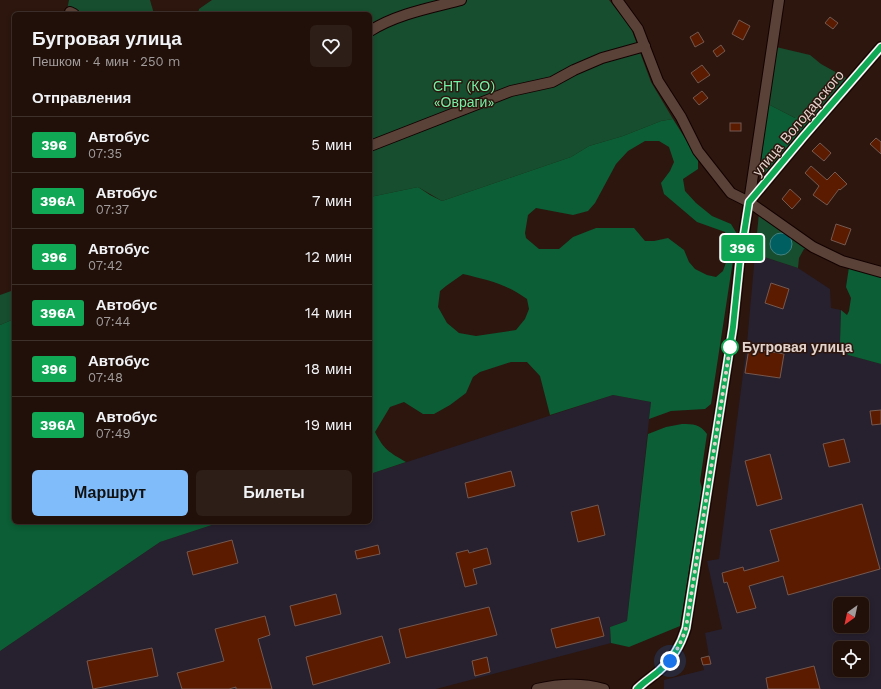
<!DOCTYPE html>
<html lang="ru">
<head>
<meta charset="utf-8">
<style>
  body { margin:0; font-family:"Work Sans",sans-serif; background:#2d1e18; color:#f1f3f6; height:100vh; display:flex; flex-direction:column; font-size:15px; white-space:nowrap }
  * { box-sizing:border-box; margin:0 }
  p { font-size:13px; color:#a29d9c }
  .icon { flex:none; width:22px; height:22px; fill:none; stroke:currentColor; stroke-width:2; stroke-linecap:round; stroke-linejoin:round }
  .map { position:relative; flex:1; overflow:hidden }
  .sheet { position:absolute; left:12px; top:12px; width:360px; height:512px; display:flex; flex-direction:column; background:#21100a; border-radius:6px; box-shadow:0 2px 6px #0003,0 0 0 1px #3e302b }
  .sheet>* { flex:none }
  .badge { padding:0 8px; border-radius:3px; font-size:14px; line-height:26px }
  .needle { width:26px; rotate:213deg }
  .fabs { position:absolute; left:833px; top:597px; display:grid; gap:8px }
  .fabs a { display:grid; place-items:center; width:36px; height:36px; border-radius:6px; background:#21100a; box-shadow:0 2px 6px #0003,0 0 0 1px #3e302b; font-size:20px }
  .you { position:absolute; width:20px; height:20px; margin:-10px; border:3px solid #fff; border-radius:50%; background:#1a73e8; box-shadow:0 0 0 6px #1a73e833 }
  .map>.badge { position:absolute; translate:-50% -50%; box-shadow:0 0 0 2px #fff }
  h2 { padding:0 20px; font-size:15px; line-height:36px }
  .round { display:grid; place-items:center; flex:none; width:42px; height:42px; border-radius:6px; background:#2d1e18 }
  .headline { display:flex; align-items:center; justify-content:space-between; height:68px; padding:0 20px }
  h1 { font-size:19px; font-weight:800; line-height:30px }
  .primary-button { display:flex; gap:8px; margin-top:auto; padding:8px 20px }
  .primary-button a { flex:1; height:46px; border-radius:6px; background:#81bcfa; color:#111; font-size:16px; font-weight:800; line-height:46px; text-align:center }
  .primary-button a+a { background:#2d1e18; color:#f1f3f6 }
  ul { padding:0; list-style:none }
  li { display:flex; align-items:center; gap:12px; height:56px; padding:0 20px; border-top:1px solid #3e302b }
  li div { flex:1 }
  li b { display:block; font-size:15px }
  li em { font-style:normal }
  li .badge { min-width:44px; font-weight:700; text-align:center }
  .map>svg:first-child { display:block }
</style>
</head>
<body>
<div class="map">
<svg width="881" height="689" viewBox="0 0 881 689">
  <rect width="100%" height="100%" fill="#2c160e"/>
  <g fill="#27202f" fill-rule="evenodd">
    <path d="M755 254 798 268 830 289 831 308 841 310 840 342 848 355 881 364V689H664V680L704 670 701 658 709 656 705 633 722 629 707 561 719 559 747 343ZM840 604H862V626H840ZM840 648H862V670H840Z"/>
    <path d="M613 395 651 402 627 621 610 627 611 643 436 689H0V651L160 542 221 522H370V474Z"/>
  </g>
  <g fill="#174e2f">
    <path d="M69 0H150L154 14H62L67 10Z"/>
    <path d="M212 0H609L631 28 651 82 673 119 661 121 623 136 589 146 571 157 442 201 418 187 370 197V14H198L199 9Z"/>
    <path d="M776 47 810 55 821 64 848 79 807 124 768 104Z"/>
    <path d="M759 213 814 250 804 249 799 258 798 268 755 254Z"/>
    <path d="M14 290V319L0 325V295Z"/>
  </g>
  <g fill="#0b5e35" fill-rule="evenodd">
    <path d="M768 104 795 118 813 107 819 111 766 174 760 171Z"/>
    <path d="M673 119 698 159V169L683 179 685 191 696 203 712 216 731 224 737 234 711 404 705 409 671 411 649 419 651 402 613 395 550 415 540 376 527 362H511L480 372 473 377 466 393 450 405 434 414H423L404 402 390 407 375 432C384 450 389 452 406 462L370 474V197L418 187 430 195 442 201 571 157 589 146 623 136 661 121ZM645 141H659L669 147 674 162 670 171 661 183 664 194 697 222 725 232 731 248 723 271 716 277 707 275 695 269 689 262 684 250 668 238 654 241H645L634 228H596L573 237 559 249H539L526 238 525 233 528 215 536 208 573 215 588 211 595 203 616 164 628 151ZM463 274C488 280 506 284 527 299L529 309 525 319 516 330 476 336 459 333 447 323 438 307 440 291 446 286Z"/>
    <path d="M849 267 881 276V364L848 355 840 342 841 310 847 315 849 311 851 298 846 287Z"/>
    <path d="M14 319V522H221L160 542 0 651V325Z"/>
    <path d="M682 424C693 424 700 424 707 434L700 481 702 489 680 626 629 647 611 643 610 627 627 621 648 434 666 427Z"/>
  </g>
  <circle fill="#005f60" stroke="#448281" cx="781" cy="244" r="11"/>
  <g fill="#5b1b00" stroke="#745950">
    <path d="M830 17 838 23 833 29 825 23Z"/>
    <path d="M739 20 750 26 743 40 732 34Z"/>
    <path d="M698 32 704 42 695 47 690 37Z"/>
    <path d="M721 45 725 51 717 57 713 51Z"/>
    <path d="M702 65 710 75 698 83 691 73Z"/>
    <path d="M702 91 708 98 699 105 693 98Z"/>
    <rect x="730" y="123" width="11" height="8"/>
    <path d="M876 138 881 142V154L870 144Z"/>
    <path d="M820 143 831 153 824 161 812 151Z"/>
    <path d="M811 166 827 180 835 172 847 184 840 190 839 189 827 205 813 195 819 186 805 173Z"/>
    <path d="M790 189 801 199 792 209 782 199Z"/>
    <path d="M836 224 851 229 845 245 831 240Z"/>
    <path d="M771 283 789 289 783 309 765 303Z"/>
    <path d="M749 348 784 354 780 378 745 373Z"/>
    <path d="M881 410V424L872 425 870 411Z"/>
    <path d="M844 439 850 462 829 467 823 444Z"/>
    <path d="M770 454 782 499 757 506 745 461Z"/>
    <path d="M511 471 515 486 468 498 465 483Z"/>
    <path d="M862 504 880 569 788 595 783 576 749 586 756 608 737 613 727 582 724 583 722 573 743 567 744 571 779 561 770 530Z"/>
    <path d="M598 505 605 535 578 542 571 512Z"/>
    <path d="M232 540 238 563 193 575 187 552Z"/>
    <path d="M378 545 380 554 357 559 355 551Z"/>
    <path d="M487 548 491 564 473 569 477 584 465 587 456 553 468 550 469 553Z"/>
    <path d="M336 594 341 614 295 626 290 606Z"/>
    <path d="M489 607 497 635 406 658 399 629Z"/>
    <path d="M265 616 270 635 258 639 272 689H236V687L229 689H182L177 673 224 661 215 629Z"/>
    <path d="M599 617 604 636 556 648 551 629Z"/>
    <path d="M382 636 390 663 313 685 306 657Z"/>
    <path d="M152 648 158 676 93 689 87 661Z"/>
    <path d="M709 656 711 664 703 665 701 658Z"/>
    <path d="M487 657 490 672 475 676 472 661Z"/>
    <path d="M814 666 820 689H768L766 678Z"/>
  </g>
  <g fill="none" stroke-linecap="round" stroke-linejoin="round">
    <defs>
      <g id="minor">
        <path d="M617 0 638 29 658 81 681 117 698 151 731 193 749 202 813 247 842 261 881 272"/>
        <path d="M70 12 74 14"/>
        <path d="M370 31C397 14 430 8 461 0"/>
        <path d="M370 146 511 91 552 82 574 70 602 58 645 46"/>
        <path d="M749 202 779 0"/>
        <path d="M537 689C559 684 582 683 604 689"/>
        <path d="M637 689C644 682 652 677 659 671 673 659 681 645 686 628L733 327 740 259 749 202 804 136 881 47"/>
      </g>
    </defs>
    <use href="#minor" stroke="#130200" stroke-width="12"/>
    <use href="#minor" stroke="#5b4239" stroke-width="10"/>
  </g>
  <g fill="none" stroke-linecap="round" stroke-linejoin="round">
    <defs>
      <path id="line" d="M637 689C644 682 652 677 659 671 673 659 681 645 686 628L733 327 740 259 749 202 804 136 881 47"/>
    </defs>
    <use href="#line" stroke="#fff" stroke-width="9"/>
    <use href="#line" stroke="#10a855" stroke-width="6"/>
    <path stroke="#e3d3cd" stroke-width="4" stroke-dasharray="0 7.2" d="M670 661C677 650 682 641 686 628L730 347"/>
  </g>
  <circle fill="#fff" stroke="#10a855" stroke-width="2" cx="730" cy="347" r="8"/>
  <g text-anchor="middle" stroke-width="3" stroke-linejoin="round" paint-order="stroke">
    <g font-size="14" fill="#74f1a5" stroke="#2c160e">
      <text x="464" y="91">СНТ (КО)<tspan x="464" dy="16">«Овраги»</tspan></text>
    </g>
    <g font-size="14" fill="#e3d3cd" stroke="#2c160e">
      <text transform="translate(798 123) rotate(-50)" y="5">улица Володарского</text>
    </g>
    <g font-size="14" font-weight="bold" fill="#e3d3cd" stroke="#2c160e" text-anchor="start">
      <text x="742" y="352">Бугровая улица</text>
    </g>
  </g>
</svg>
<div class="fabs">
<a><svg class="needle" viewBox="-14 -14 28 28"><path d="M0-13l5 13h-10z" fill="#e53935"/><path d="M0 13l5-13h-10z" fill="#a29d9c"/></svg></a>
<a><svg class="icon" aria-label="locate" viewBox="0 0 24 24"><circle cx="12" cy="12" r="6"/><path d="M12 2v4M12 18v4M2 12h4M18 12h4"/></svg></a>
</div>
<div class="you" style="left:670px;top:661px"></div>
<b class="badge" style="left:742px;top:248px;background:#10a855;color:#fff">396</b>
<section class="sheet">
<div class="headline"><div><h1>Бугровая улица</h1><p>Пешком · 4 мин · 250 m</p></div><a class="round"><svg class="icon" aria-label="heart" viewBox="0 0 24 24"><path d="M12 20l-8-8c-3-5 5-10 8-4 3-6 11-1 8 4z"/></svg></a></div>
<h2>Отправления</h2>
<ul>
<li><span class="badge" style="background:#10a855;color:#fff">396</span><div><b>Автобус</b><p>07:35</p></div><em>5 мин</em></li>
<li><span class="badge" style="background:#10a855;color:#fff">396А</span><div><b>Автобус</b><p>07:37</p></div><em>7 мин</em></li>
<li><span class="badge" style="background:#10a855;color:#fff">396</span><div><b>Автобус</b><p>07:42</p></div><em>12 мин</em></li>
<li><span class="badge" style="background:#10a855;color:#fff">396А</span><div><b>Автобус</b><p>07:44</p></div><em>14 мин</em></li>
<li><span class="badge" style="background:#10a855;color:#fff">396</span><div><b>Автобус</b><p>07:48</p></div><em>18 мин</em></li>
<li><span class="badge" style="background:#10a855;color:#fff">396А</span><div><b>Автобус</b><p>07:49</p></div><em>19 мин</em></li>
</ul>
<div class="primary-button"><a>Маршрут</a><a>Билеты</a></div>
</section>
</div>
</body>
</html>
